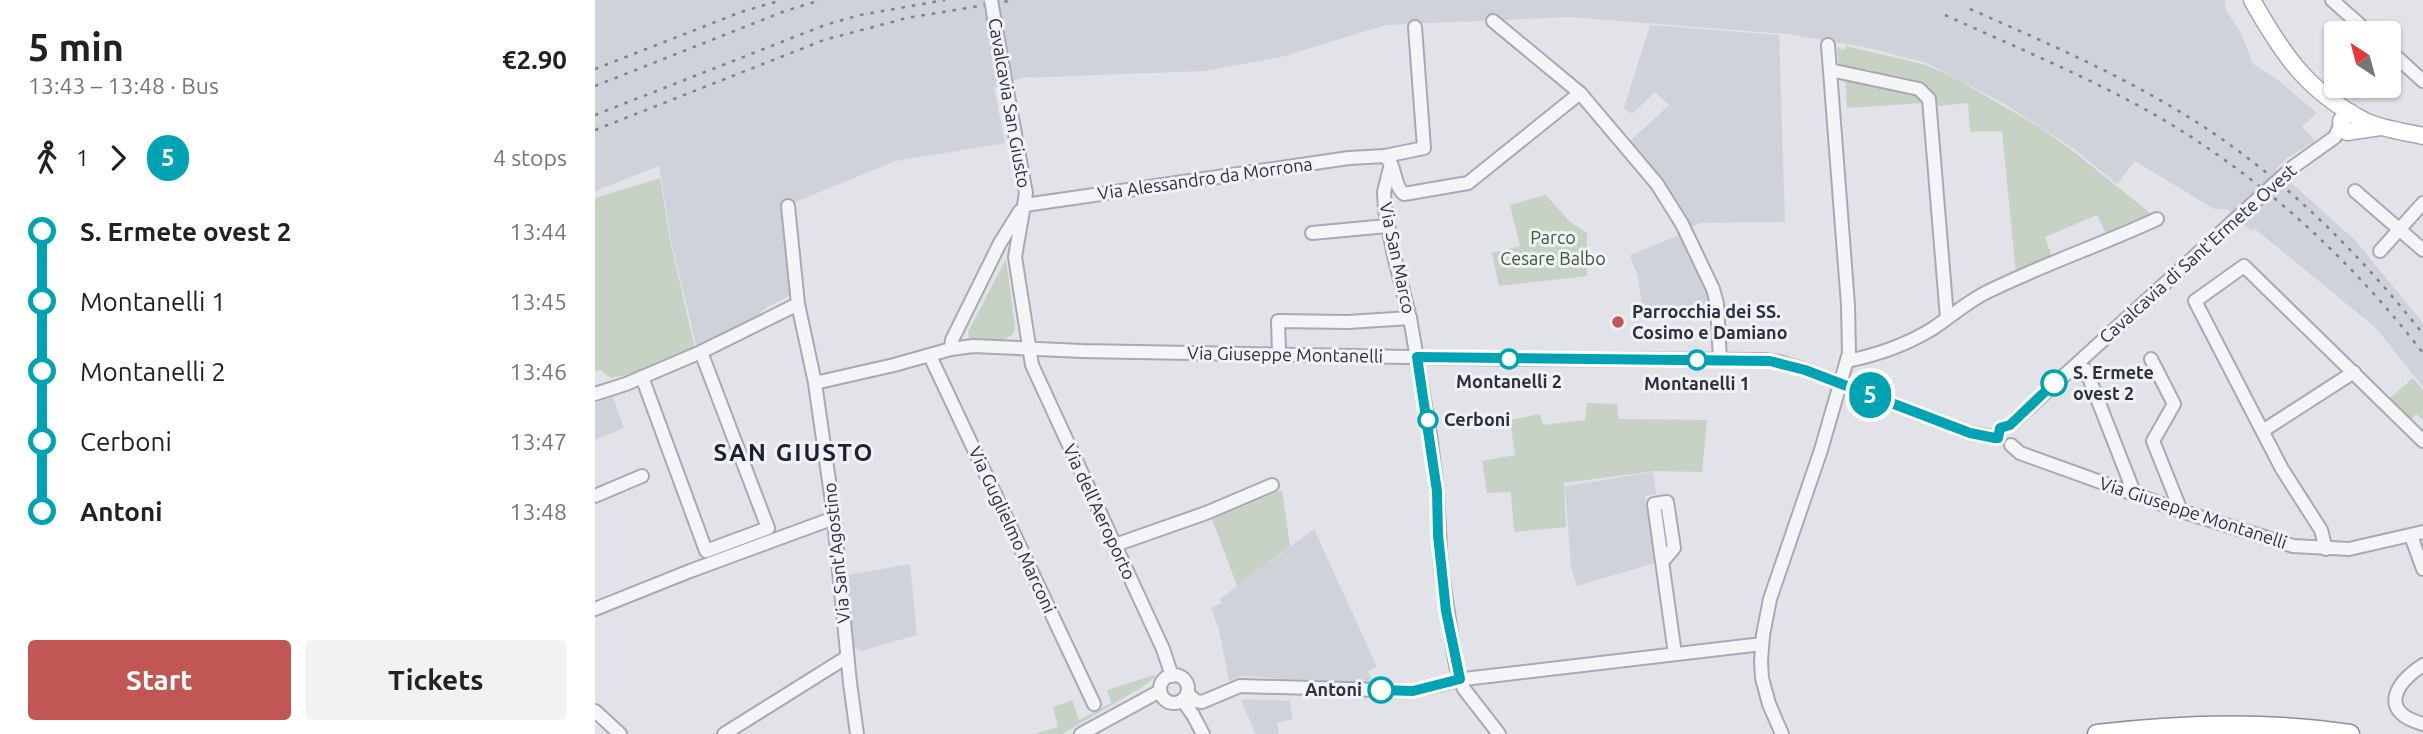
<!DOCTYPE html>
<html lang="en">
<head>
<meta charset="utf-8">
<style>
  body { margin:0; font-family:Ubuntu,sans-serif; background:#f2f2f2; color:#222; height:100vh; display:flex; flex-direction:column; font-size:26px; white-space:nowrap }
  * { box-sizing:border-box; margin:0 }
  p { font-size:23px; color:#767676 }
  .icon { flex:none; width:38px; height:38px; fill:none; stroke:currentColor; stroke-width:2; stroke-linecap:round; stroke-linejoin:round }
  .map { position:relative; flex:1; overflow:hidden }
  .drawer { display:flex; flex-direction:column; background:#fff; width:595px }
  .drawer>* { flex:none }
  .badge { padding:0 14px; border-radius:23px; font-size:24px; line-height:46px }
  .needle { width:46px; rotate:324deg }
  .buttons { position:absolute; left:1729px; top:21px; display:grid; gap:14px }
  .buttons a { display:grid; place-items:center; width:77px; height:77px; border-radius:7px; background:#fff; box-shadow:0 2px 5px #0004; font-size:35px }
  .map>.badge { position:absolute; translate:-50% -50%; box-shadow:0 0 0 4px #fff }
  .legs { display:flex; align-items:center; gap:10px; height:77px; padding:0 28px; font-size:23px }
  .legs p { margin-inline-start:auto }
  .summary { display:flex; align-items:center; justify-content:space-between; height:119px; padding:0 28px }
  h1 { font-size:38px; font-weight:700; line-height:52px }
  .action { display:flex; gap:14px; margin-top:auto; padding:14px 28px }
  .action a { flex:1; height:80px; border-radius:7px; background:#c05755; color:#fff; font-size:28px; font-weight:700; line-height:80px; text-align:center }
  .action a+a { background:#f2f2f2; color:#222 }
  ul { padding:0 28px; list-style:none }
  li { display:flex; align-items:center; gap:24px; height:70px; font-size:26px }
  li i { display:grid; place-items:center; width:10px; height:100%; margin:0 9px; background:currentColor }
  li i::after { content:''; width:18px; height:18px; margin:-9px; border:5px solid; border-radius:50%; background:#fff }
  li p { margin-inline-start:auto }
  li:first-child i { background:linear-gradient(#0000 50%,currentColor 0) }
  li:last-child i { background:linear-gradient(currentColor 50%,#0000 0) }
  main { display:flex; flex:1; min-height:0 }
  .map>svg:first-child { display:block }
</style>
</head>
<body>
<main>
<section class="drawer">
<div class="summary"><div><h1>5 min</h1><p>13:43 – 13:48 · Bus</p></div><b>€2.90</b></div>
<div class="legs"><svg class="icon" aria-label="walk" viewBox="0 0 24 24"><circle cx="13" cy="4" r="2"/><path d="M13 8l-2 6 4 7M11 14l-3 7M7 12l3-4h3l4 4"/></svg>1<svg class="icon" aria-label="forward" viewBox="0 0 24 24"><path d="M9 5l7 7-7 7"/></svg><b class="badge" style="background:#00a3b4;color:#fff">5</b><p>4 stops</p></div>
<ul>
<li><i style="color:#00a3b4"></i><b>S. Ermete ovest 2</b><p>13:44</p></li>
<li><i style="color:#00a3b4"></i><span>Montanelli 1</span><p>13:45</p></li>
<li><i style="color:#00a3b4"></i><span>Montanelli 2</span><p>13:46</p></li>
<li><i style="color:#00a3b4"></i><span>Cerboni</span><p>13:47</p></li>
<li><i style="color:#00a3b4"></i><b>Antoni</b><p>13:48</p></li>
</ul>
<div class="action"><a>Start</a><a>Tickets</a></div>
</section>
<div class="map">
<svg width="1828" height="734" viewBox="0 0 1828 734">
  <rect width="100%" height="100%" fill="#e2e3e9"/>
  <g fill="#d0d2da">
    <path d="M0 0H1630L1631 10 1646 33 1658 64 1683 80 1722 113 1707 126 1720 141 1692 158 1681 169 1760 240 1828 323V387L1781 328 1660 229 1656 231 1632 209H1619L1540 161 1522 184 1479 149 1408 103 1332 63 1274 48 1192 34 974 17 791 25 686 57 609 71 426 78 399 88 410 143 301 161 188 207 196 295 174 306 148 325 102 349 76 240 64 166 0 191Z"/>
    <path d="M1055 25 1184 35 1190 222 1105 223 1095 228 1066 178 1035 141 1074 105 1060 92 1037 114 1029 108Z"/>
    <path d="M1085 235 1108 284 1113 299 1116 320 1093 321 1066 315 1049 321 1043 277 1035 255Z"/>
    <path d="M18 397 29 428 0 440V403Z"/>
    <path d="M1058 472 1061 494 1050 496 1060 563 982 586 976 567 970 486Z"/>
    <path d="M719 529 782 667 773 671 777 680 770 683 646 676 634 681 624 629 616 608 627 603 625 599 642 586Z"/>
    <path d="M315 564 322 635 266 651 259 647 253 575Z"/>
    <path d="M650 699 695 701 698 719 682 723 684 734H661L646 701Z"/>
  </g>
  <g fill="#c5d2c4">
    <path d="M1251 46 1331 65 1360 78 1444 127 1478 151 1560 217 1513 238 1502 215 1450 237 1458 259 1421 274 1407 131 1375 132 1373 103 1343 106C1336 75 1302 77 1276 72V70L1244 66 1242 48 1249 50Z"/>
    <path d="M1250 78 1321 93 1329 103 1252 108Z"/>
    <path d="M65 178 75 240 100 349 33 375 16 378 5 370 0 371V198Z"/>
    <path d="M951 195 975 222 992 233V276L904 286 897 253 925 246 915 205Z"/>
    <path d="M411 259 420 327 418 334 409 340 374 338 373 332Z"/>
    <path d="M1818 378 1828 390V420L1821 414 1816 419 1794 399Z"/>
    <path d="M992 403 1022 404 1024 419 1112 420 1107 472 1060 471 969 483 971 527 919 532 916 492 892 493 887 461 920 455 915 420 945 414 948 425 990 420Z"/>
    <path d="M687 490 695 546 642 586 617 519Z"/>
    <path d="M559 675 560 677 546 688 467 734H439L463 727 458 707 477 700 484 720 516 703 512 690Z"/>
  </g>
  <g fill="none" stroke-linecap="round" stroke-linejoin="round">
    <defs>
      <g id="minor">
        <path d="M1737 0 1774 33"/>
        <path d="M898 21 985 93 1062 184 1087 224 1118 289 1122 304 1125 360"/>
        <path d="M1794 50 1828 81"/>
        <path d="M1235 70 1324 89 1334 99 1352 318"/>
        <path d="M412 91 431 193 420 257 437 365 568 649 577 676"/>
        <path d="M790 156 796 164 789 192 790 210 799 256 815 318 835 434 842 491 846 567 861 666 869 689 904 734"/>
        <path d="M796 164C801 174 800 187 809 194L873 183 985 93"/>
        <path d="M1698 167 1740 137 1746 123"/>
        <path d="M1760 191 1828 250"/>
        <path d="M430 205 754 158 790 156 829 148 820 27"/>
        <path d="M193 206 203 304 220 383 238 509 255 683 262 734"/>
        <path d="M717 233 792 226"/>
        <path d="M1785 251 1828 203"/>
        <path d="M356 349 357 340 405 243 425 211"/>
        <path d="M684 354 683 321 753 322 815 318"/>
        <path d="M335 356 499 704"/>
        <path d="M1556 359 1579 404 1558 441 1586 511"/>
        <path d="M1252 361C1282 355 1311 345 1337 329 1355 317 1371 303 1390 293 1446 265 1506 245 1562 219"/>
        <path d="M1491 370 1540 495"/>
        <path d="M47 377 111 551 173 528 106 352"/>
        <path d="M220 383 299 365 356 349 378 346 487 351 924 359 1169 360 1184 362 1210 370 1375 433 1403 438"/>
        <path d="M0 394 31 384 106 352 203 304"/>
        <path d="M1669 430 1759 372"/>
        <path d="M1403 438 1405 428 1415 425 1622 236"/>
        <path d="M1416 445 1425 453 1586 511 1698 546 1754 549 1828 532"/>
        <path d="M0 496 47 476"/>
        <path d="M1816 536 1828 569"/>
        <path d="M520 545 611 513 677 485"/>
        <path d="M1731 549 1726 530 1687 469 1600 301 1649 266 1828 441"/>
        <path d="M1067 562 1079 548 1072 502 1059 504 1080 654"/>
        <path d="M0 609 95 571 239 518"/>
        <path d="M1828 665C1799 684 1784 712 1828 724"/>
        <circle cx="579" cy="689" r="14"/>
        <path d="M592 693 601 701 607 702 645 686 818 691 869 679 1167 644"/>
        <path d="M587 700 598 715 608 734"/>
        <path d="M0 711 25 734"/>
        <path d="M129 734 252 657"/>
        <path d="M486 734 565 691"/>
        <path d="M1187 734 1174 704 1167 678 1166 661 1168 635 1175 599 1226 450 1254 353 1253 305 1233 45"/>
      </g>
      <g id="major">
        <path d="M1657 0C1688 55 1712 91 1770 121 1787 129 1810 132 1828 136"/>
        <path d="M1756 113 1751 115 1746 121 1747 128 1752 132 1785 127"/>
      </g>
      <path id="highway" d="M1502 734C1586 724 1671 721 1755 734"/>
    </defs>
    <use href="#minor" stroke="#a8a9b3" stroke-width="16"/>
    <use href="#major" stroke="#a2a6b3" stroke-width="19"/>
    <use href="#highway" stroke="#8b8f9e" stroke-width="21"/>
    <use href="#minor" stroke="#f4f5f7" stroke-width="12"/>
    <use href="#major" stroke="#fff" stroke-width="16"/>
    <use href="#highway" stroke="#fff" stroke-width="18"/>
    <g stroke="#7d8191" stroke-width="2.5" stroke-dasharray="3.5 7" stroke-linecap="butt">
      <path d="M1375 9C1459 46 1545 83 1621 135 1701 190 1769 259 1828 334"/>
      <path d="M1350 15C1429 51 1518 87 1590 133 1682 192 1761 266 1828 353"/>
      <path d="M0 69 146 12 187 0"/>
      <path d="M0 86 190 11 226 0"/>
      <path d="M0 115 230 25 265 15 350 0"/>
      <path d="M0 130 229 40 312 18 420 0"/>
    </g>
    <defs>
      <g id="minor-bridge">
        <path d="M396 0 412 91"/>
        <path d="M1622 236 1698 167"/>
      </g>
    </defs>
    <use href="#minor-bridge" stroke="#a8a9b3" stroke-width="16" stroke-linecap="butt"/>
    <use href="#minor-bridge" stroke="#f4f5f7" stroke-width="12"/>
  </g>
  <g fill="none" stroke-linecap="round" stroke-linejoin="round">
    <defs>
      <path id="line-1" d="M786 690 818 691 865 679 851 611 843 535 842 491 822 357 1175 361 1210 370 1375 433 1400 438H1403L1405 428 1415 425 1459 383"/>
    </defs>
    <use href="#line-1" stroke="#fff" stroke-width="16"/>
    <use href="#line-1" stroke="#00a3b4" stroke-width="10"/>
  </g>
  <circle fill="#c05755" stroke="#f1f2f6" stroke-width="2.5" cx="1023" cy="322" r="7"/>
  <g fill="#fff" stroke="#00a3b4" stroke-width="3.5">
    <circle cx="914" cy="359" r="9"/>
    <circle cx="1102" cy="360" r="9"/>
    <circle cx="1459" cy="383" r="12"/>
    <circle cx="833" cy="420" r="9"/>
    <circle cx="786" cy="690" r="12"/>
  </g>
  <g text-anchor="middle" stroke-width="6" stroke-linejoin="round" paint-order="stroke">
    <g font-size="18" fill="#2c2f3f" stroke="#f1f2f6">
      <text transform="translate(414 103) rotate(80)" y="6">Cavalcavia San Giusto</text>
      <text transform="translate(610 179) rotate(-8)" y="6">Via Alessandro da Morrona</text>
      <text transform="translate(1603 254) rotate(-42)" y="6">Cavalcavia di Sant'Ermete Ovest</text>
      <text transform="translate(802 258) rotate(78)" y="6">Via San Marco</text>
      <text transform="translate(690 355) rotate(1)" y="6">Via Giuseppe Montanelli</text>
      <text transform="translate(504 512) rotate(65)" y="6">Via dell'Aeroporto</text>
      <text transform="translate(1598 513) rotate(18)" y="6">Via Giuseppe Montanelli</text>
      <text transform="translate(417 530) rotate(65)" y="6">Via Guglielmo Marconi</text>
      <text transform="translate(242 553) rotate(-96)" y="6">Via Sant'Agostino</text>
    </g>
    <g font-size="18" fill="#3b593b" stroke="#f1f2f6">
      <text x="958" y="244">Parco<tspan x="958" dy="21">Cesare Balbo</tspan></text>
    </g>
    <g font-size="18" font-weight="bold" fill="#2c2f3f" stroke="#f1f2f6" text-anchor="start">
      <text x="1037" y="318">Parrocchia dei SS.<tspan x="1037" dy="21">Cosimo e Damiano</tspan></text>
    </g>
    <g font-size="18" font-weight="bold" fill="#2c2f3f" stroke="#f1f2f6" text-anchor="start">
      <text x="1478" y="379">S. Ermete<tspan x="1478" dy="21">ovest 2</tspan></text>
      <text x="914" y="388" text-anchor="middle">Montanelli 2</text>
      <text x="1102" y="390" text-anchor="middle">Montanelli 1</text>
      <text x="849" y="426">Cerboni</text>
      <text x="767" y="696" text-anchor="end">Antoni</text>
    </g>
    <g font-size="24" font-weight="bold" letter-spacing="2" fill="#1e2130" stroke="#f1f2f6">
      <text x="199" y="461">SAN GIUSTO</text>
    </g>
  </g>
</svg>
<div class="buttons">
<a><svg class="needle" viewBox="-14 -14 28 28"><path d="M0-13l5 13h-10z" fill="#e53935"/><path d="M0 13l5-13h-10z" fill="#767676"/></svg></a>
</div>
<b class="badge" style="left:1275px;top:395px;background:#00a3b4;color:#fff">5</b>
</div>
</main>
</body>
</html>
